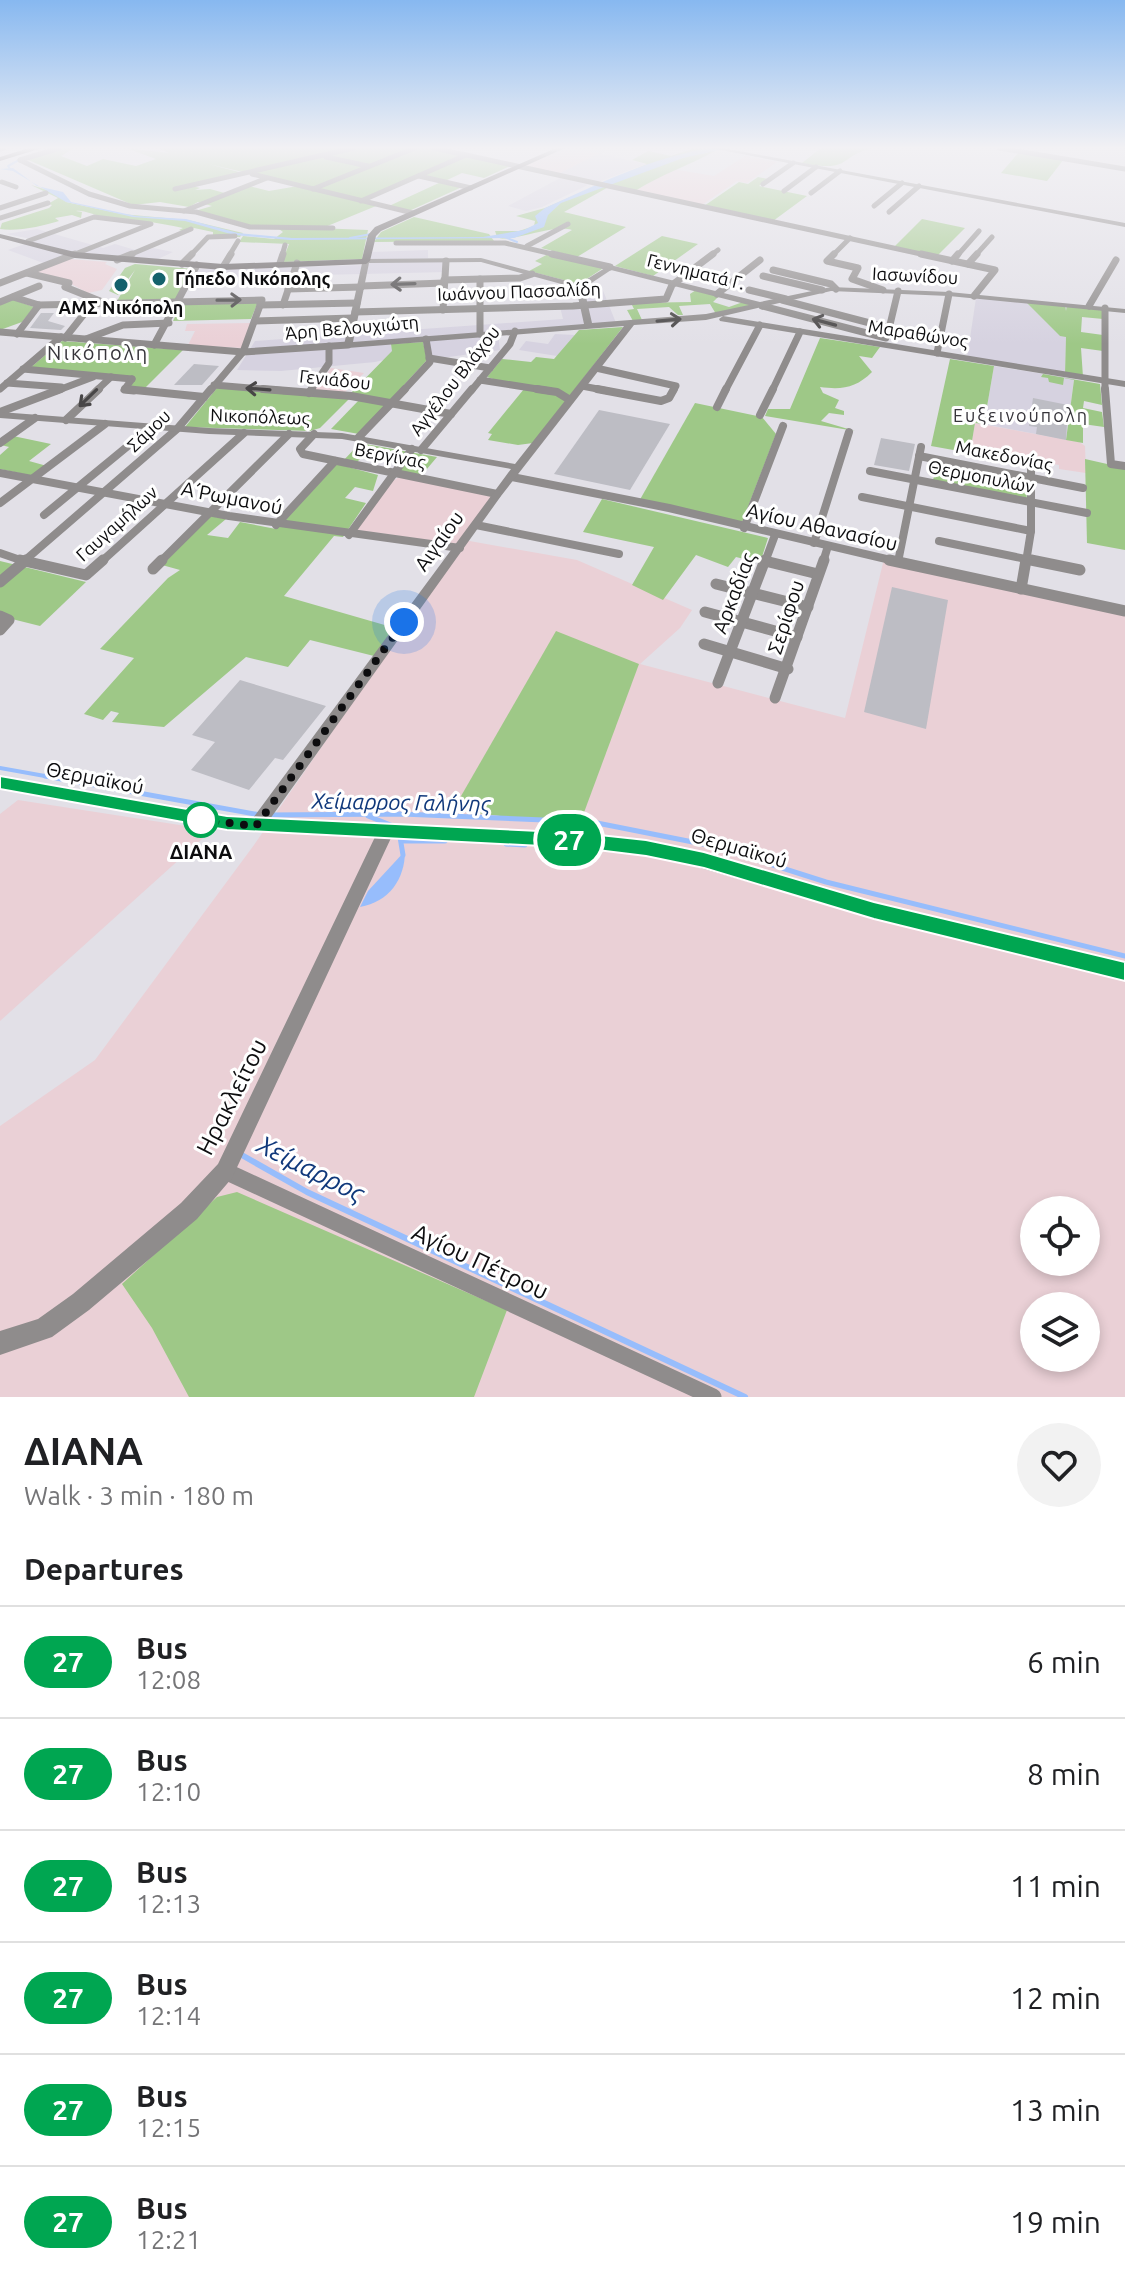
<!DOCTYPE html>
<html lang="en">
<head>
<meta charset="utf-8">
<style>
  body { margin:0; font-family:Ubuntu,sans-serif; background:#f2f2f2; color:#202124; height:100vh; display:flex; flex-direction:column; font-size:30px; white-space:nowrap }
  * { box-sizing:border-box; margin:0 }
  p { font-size:26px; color:#757577 }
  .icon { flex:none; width:44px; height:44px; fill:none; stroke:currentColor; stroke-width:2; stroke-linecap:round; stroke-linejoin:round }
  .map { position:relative; height:1397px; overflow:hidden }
  .sheet { display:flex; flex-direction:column; background:#fff; flex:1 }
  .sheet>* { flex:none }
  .badge { padding:0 16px; border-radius:26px; font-size:28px; line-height:52px }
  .controls { position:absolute; left:1020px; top:1196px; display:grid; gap:16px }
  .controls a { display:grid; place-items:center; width:80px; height:80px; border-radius:50%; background:#fff; box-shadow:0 4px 12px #0003; font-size:40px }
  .you { position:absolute; width:40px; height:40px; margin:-20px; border:6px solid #fff; border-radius:50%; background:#1a73e8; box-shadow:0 0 0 12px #1a73e833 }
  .map>.badge { position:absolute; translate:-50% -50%; box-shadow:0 0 0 4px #fff }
  h2 { padding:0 24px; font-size:30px; line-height:72px }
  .round { display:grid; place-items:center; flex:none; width:84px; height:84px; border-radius:42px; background:#f2f2f2 }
  .overview { display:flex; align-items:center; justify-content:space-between; height:136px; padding:0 24px }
  h1 { font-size:38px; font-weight:700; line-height:60px }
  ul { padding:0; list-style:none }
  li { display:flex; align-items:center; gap:24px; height:112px; padding:0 24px; border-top:2px solid #e0e0e0 }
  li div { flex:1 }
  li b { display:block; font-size:30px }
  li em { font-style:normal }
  li .badge { min-width:88px; font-weight:700; text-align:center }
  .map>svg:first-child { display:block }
</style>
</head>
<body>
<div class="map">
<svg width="1125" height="1397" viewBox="0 0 1125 1397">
  <rect width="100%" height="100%" fill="#e2e0e7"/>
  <g fill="#d6d2e0">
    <path d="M573 148H611L601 154 646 164 598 182 558 174 598 153Z"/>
    <path d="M560 178 590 184 542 207 526 211 508 206Z"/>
    <path d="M37 229 103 248 115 244 142 252 153 248 173 252 156 260 76 252 46 264 8 250 36 240 6 234Z"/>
    <path d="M428 250V258H448L447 272 190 278 194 269 369 265 372 252Z"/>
    <path d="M602 288 616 323 498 333 500 350 427 360 391 345 393 351 384 360 375 362 281 371 237 370 255 341 563 319 560 307 588 305 583 289Z"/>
    <path d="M976 298 1067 305 1065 374 967 358Z"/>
    <path d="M555 334 575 335 557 356 519 350 526 341 548 344Z"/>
    <path d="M994 366 1074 379 1066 440 984 424Z"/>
  </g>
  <g fill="#ead0d6" fill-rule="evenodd">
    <path d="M565 148 600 153 558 174 524 166Z"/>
    <path d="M745 156 777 162 747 183 737 181 702 205 635 191 672 169 714 176Z"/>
    <path d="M70 259 107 262 105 264 117 269 102 290 88 293 58 277 32 273Z"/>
    <path d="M252 323 242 348 188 345 195 331H185L187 324Z"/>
    <path d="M331 368 364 373 344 393 315 390Z"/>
    <path d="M975 423 1079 442 1085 446 1086 473 1059 469V465L1048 463 1046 467 970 453Z"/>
    <path d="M399 477 494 495 458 544 357 530 388 484Z"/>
    <path d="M464 540 577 560 692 610 680 628 640 664 845 718 884 559 1125 612V1397H0V1126L95 1060 254 845ZM1034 1210H1086V1262H1034ZM1034 1306H1086V1358H1034Z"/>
    <path d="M18 800 212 830 0 1021V814Z"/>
  </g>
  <g fill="#9ec887">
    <path d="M64 148H74L61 156 87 166 103 159 136 166 156 159 126 148 169 153 157 148H427L510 166 484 178 462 173 445 181 418 175 362 199 208 164 243 173 192 186 200 188 195 190 210 189 228 194 249 186 269 191 298 186 376 206 325 227 246 225 195 211 212 206 198 202 189 207 160 202 133 205 26 159Z"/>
    <path d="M695 148 715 151C688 166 662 174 635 191L612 185 564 212 626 227 577 257 541 248 572 230C550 224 510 244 497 237L495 231H519L534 226 535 221 516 216 545 208 647 164 632 160 648 151 671 156Z"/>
    <path d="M821 148H874C836 156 854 173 802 163Z"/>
    <path d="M1019 152 1064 159 1047 181 1001 173Z"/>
    <path d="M758 177 768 179 759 186 807 196 773 221 704 206 739 182 748 184Z"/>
    <path d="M441 182 462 187 409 211 389 206Z"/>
    <path d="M31 185 61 194 66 202 122 214 188 220 243 233 240 237 213 236V232L194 228 185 232 179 230 183 228C158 222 130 220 101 216 92 215 85 210 76 211L82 212 81 218 72 215 55 218 59 221C43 226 17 232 0 229L2 223 49 208 52 205 48 204 58 198Z"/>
    <path d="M414 217 489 234 494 241 374 242 381 232Z"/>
    <path d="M922 219 965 228 937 256 894 247Z"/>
    <path d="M316 228 368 230 362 259 282 262 289 244 239 242 243 236 274 239 283 232 279 229Z"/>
    <path d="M662 236 698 244 653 276 615 266Z"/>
    <path d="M550 253 605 267 579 284 529 271 542 264 535 261Z"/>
    <path d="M135 264 192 269 176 299 117 301 135 270 126 282H118L115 288H122L118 295 109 291 125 268Z"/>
    <path d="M696 290 719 296 713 302 729 307 743 302 758 305 716 314 710 304 679 306 683 315H678L669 307 637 309 642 320 633 321 627 310 634 309 631 303 691 302 690 294Z"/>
    <path d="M11 299 34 307 22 322 0 330V303Z"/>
    <path d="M258 302 251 319 173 321 182 303Z"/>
    <path d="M1026 302 1065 305 1066 311 1067 305 1103 310V319L1082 317 1081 332 1103 335V351L1081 348 1083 377 1065 374 1066 337 1060 336Z"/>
    <path d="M623 327 533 443 518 445 488 440 492 434 488 433 524 389 487 377 502 359 531 362 536 357 554 359 579 330Z"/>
    <path d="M820 338 880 347 872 358 859 356 872 372C856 388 842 390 820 387L823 393 839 400 835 408 844 411V415L829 413 821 421 855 431 765 416 768 409H790Z"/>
    <path d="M62 341 183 350 144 389 126 388 135 377 30 368Z"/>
    <path d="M423 342 427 360 390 400 351 393 392 351 391 344Z"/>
    <path d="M950 359 994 366 984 424 975 423 970 453 931 446Z"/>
    <path d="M1043 374 1100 384 1102 405 1084 401 1083 408 1102 412 1104 427 1083 424V443L1066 440 1074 380 1064 378 1063 385 1049 382 1048 378 1041 377Z"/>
    <path d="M217 388 350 398 320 428 310 431 185 427Z"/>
    <path d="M360 399 387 404 359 434 331 429Z"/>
    <path d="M695 403 762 417 776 434 741 525 638 503Z"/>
    <path d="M13 436 51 444 29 461 47 466 33 476 0 469V455L9 447 1 445Z"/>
    <path d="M360 443 437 457 421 476 397 472 406 459 376 454 370 460 361 458 355 464 343 461Z"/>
    <path d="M1085 459 1125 468V550L1087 543Z"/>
    <path d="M337 464 378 475 373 491 355 487 345 498 366 503 343 537 334 536 284 596 395 628 374 656 310 640 288 667 246 657 164 727 112 722 119 713 111 711 103 720 84 714 134 658 100 649 168 578 180 570 162 565 210 516 226 519 207 535 228 538 240 522 276 529Z"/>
    <path d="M993 471 1008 475 1009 481 1025 484 1027 499 932 482 936 472 977 479 978 475 991 476Z"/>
    <path d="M602 499 768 538 760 563 736 557 728 567 696 555 663 600 632 585 654 547 583 532Z"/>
    <path d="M0 561 86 582 40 626 0 616Z"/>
    <path d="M556 631 639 664 579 826 453 810Z"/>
    <path d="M237 1192 507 1310 474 1397H189L152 1328 122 1284 217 1197Z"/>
  </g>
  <g fill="#97bdfc">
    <path d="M709 148H729L683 158 561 203 548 215 544 227 514 238 290 240 234 235 185 221 133 217 66 202 13 171 0 169 13 168 37 186 63 192 71 202 136 216 186 219 238 233 292 238 483 237 524 230 538 223 535 216 545 208C598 184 651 158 709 148Z"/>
    <path d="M405 851C405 879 389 902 360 907L368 891Z"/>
  </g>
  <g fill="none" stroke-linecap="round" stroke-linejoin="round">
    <g stroke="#97bdfc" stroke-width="2">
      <path d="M10 169 8 166 19 160"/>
      <path d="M502 236 517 242"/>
      <path d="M350 238 371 234"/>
    </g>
    <path stroke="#97bdfc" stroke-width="4" d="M0 768 56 778"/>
    <g stroke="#97bdfc" stroke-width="5">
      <path d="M45 776 260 815"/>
      <path d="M268 815 402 814 592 822 713 846 826 882 1125 956"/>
      <path d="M368 816 393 826"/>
      <path d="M400 837 403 855"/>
      <path d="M402 841H445"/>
      <path d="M506 844 525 845"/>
    </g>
    <path stroke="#97bdfc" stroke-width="6" d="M240 1154 307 1192 745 1397"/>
  </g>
  <g fill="#bdbdc4">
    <path d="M41 313H54L48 321 65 326 61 330 30 328Z"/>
    <path d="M194 364 219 366 202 385H174Z"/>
    <path d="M1033 398 1068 405 1066 440 1036 434 1037 427 1029 426Z"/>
    <path d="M599 410 670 424 630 490 554 474Z"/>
    <path d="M881 438 915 444 909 471 874 465Z"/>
    <path d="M892 587 948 600 926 729 864 712Z"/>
    <path d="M240 680 326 706 283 760 275 758 249 790 191 770 215 742 192 735Z"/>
  </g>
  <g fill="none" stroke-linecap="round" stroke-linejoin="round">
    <g stroke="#8f8c8c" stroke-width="5">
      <path d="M434 148 930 256"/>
      <path d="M999 148 1125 169"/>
      <path d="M0 149 4 148"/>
      <path d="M326 157 368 166"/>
      <path d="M20 160 89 194 130 206 196 212 250 227 333 228"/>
      <path d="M20 160 60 148"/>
      <path d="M252 174 413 213"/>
      <path d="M419 176 471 188"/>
      <path d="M2 182 16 187"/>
      <path d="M763 184 793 163"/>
      <path d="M175 189 354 148"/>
      <path d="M313 189 415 148"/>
      <path d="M784 191 816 167"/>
      <path d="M811 193 840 171"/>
      <path d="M361 201 466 155"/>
      <path d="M874 206 902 183"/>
      <path d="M0 208 46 193"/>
      <path d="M184 211 267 178"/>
      <path d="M889 212 919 186"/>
      <path d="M0 218 48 203"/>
      <path d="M28 241 94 217 151 224 70 256"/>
      <path d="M396 243H505L561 256"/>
      <path d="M527 246 568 224"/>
      <path d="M127 256 191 229"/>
      <path d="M190 256 208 237 235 236"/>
      <path d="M229 256 238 241"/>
      <path d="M282 256 285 245"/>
      <path d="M710 256 718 250"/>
      <path d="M832 256 850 238"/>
      <path d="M957 256 979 231"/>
      <path d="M975 256 992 237"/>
    </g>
    <g stroke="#8f8c8c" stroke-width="7">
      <path d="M552 254 610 267"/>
      <path d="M834 254 827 261 858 268 852 279 883 290"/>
      <path d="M921 254 995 270 974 296"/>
      <path d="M117 260 132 254"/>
      <path d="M952 261 958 254"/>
      <path d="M280 263 283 254"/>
      <path d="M182 264 192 254"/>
      <path d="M968 264 977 254"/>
      <path d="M223 267 231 254"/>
      <path d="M773 270 831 284 836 289"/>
      <path d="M27 273 69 283 65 287 100 301"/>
      <path d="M763 276 822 290"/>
      <path d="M480 279V334"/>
      <path d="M444 280 520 278 532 274"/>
      <path d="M0 283 75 254"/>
      <path d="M361 286 444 283"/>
      <path d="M288 289 361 287"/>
      <path d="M749 290 786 299"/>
      <path d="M717 294 760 260"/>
      <path d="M13 297 39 305 262 300 243 352 210 391"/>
      <path d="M782 300 889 328"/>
      <path d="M0 302 39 286"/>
      <path d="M260 305 357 303"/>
      <path d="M283 305 297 263"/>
      <path d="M762 306 886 338"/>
      <path d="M1089 306 1116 260"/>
      <path d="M1105 308V391"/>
      <path d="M443 310 446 261"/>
      <path d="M355 312 573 306 666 299 672 285 713 254"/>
      <path d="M255 321 353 318"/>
      <path d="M0 332 243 352 348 345"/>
      <path d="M888 333 898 291"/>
      <path d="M17 334 39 305"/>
      <path d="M65 338 92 304"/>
      <path d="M86 339 123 325 169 323"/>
      <path d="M154 345 197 265"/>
      <path d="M937 353 949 294"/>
      <path d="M429 358 490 368"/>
      <path d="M596 368 676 386 673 391"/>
      <path d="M23 369 132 379"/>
      <path d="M132 379 124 390 134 391"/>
      <path d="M480 380 550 391"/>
      <path d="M7 383 61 387"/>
      <path d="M214 385 288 391"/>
      <path d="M582 386 608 391"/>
      <path d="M0 389 61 337"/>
      <path d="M56 391 93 377"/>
      <path d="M96 391 111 377"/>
      <path d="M310 391 329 363V346"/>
      <path d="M403 391 430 362 426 339"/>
      <path d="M471 391 510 344 515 331"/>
      <path d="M725 391 760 325"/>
      <path d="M772 391 800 332"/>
    </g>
    <g stroke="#8f8c8c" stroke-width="8">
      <path d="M125 389 204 397"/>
      <path d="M263 389 351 396 451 414"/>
      <path d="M537 389 557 392 570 400"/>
      <path d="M597 389 661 401 669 398 674 389"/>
      <path d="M1105 389 1111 464 1125 466"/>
      <path d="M309 393 312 389"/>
      <path d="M717 407 726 389"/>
      <path d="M0 412 61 389"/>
      <path d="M760 415 773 389"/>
      <path d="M66 420 99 389"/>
      <path d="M314 434 300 449 303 454 497 494"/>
      <path d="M358 438 405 389"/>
      <path d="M0 443 35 418"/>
      <path d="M421 450 472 389"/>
      <path d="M919 456 1083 488"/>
      <path d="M870 471 1087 513"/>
      <path d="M0 473 229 516 460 548"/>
      <path d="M512 477 669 508 899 562"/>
      <path d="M862 497 1031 531"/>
      <path d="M0 503 105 424"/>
      <path d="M44 515 151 427"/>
      <path d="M276 525 335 461"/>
      <path d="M476 525 619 554"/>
      <path d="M744 528 783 426"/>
      <path d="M349 535 412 449"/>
      <path d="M939 541 1040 562"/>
      <path d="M814 543 849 432"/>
      <path d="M0 553 26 562"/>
      <path d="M765 561 768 562"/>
      <path d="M23 562 177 429 211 389"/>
      <path d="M101 562 244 433"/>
      <path d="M160 562 289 434"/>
      <path d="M765 562 775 535"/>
      <path d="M823 562 828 546"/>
      <path d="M898 562 921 447"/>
      <path d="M1026 562 1031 531V464"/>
    </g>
    <g stroke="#8f8c8c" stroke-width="11">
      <path d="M20 560 86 575 103 560"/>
      <path d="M889 560 1125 611"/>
      <path d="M1031 560 1080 570"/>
      <path d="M765 561 818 574"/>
      <path d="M153 569 162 560"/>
      <path d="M0 582 26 560"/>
      <path d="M716 584 808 607"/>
      <path d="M1021 589 1026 560"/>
      <path d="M705 612 797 637"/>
      <path d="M0 616 9 620 0 630"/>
      <path d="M704 644 788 669"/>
      <path d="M718 683 765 560"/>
      <path d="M775 698 824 560"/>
    </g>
    <path stroke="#8f8c8c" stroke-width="17" d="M225 1171 713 1397"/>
    <g fill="#8f8c8c" fill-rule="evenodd">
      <path d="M710 148H723L1125 223V227Z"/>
      <path d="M481 258 579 284 610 265 760 302 831 287 949 292 1125 309V313L949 296 831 291 706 320 634 325 501 496 270 819 581 834 669 845 874 902 1125 964V980L874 918 669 859 581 848 391 838 232 1178 197 1219 89 1310 52 1337 0 1355V1331L38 1319 73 1294 181 1203 218 1164 375 837 227 830 0 788V776L227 816 253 818 511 469 342 439 209 434 0 418V412L209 428 342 433 515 464 624 326 348 348 344 345 363 259ZM481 262 576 288 584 324 353 342 369 263ZM611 270 749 305 706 314 592 323 584 288Z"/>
      <path d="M723 316 1125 381V387L720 321 719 319Z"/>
    </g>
    <path fill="#686364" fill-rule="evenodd" d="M556 148H565L381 231 376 236 370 261 366 264 223 270 75 258 0 238V234L75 252 223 264 362 259 368 235 375 227Z"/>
    <path fill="#423b3c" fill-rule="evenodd" d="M29 148H42L0 161V157Z"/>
  </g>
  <defs><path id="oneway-shaft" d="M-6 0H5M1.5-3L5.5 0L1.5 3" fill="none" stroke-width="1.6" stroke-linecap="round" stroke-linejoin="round" transform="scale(2)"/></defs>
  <g stroke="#484647">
    <use href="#oneway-shaft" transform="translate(403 284) rotate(178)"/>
    <use href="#oneway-shaft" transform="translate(229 300) rotate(-1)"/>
    <use href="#oneway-shaft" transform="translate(669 320) rotate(-5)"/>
    <use href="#oneway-shaft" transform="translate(824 322) rotate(-165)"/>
    <use href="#oneway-shaft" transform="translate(258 389) rotate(-176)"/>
    <use href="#oneway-shaft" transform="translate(88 398) rotate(136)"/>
  </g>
  <linearGradient id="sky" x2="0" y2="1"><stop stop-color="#87b8f0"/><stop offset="0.43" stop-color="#f2f1f4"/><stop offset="1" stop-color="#f2f1f4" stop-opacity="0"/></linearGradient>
  <rect width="1125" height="344" fill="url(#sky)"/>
  <path fill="#00a651" stroke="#fff" stroke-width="2" d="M0 776 227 816 581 833 646 840 704 852 874 902 1125 962V981L874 919 704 868 646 856 581 848 227 830 0 789Z"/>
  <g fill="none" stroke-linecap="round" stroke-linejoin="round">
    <path stroke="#0d0d0f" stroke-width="8" stroke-dasharray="0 14.4" d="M201 820 256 826 404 622"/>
  </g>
  <g fill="#14616c" stroke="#fff" stroke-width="3">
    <circle cx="159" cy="279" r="8"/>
    <circle cx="121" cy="285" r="8"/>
  </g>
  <circle fill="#fff" stroke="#00a651" stroke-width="4" cx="201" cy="820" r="16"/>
  <g text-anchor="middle" stroke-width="6" stroke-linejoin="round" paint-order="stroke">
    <g font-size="18" fill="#0d0d0f" stroke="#fff">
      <text transform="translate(696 272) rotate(14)" y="6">Γεννηματά Γ.</text>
      <text transform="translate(915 276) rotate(3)" y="6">Ιασωνίδου</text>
      <text transform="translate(519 292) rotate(-2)" y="6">Ιωάννου Πασσαλίδη</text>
      <text transform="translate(352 328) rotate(-5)" y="6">Άρη Βελουχιώτη</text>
      <text transform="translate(918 334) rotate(9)" y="6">Μαραθώνος</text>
      <text transform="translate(335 380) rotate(6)" y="6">Γενιάδου</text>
      <text transform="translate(455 381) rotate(-52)" y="6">Αγγέλου Βλάχου</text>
      <text transform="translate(260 417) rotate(2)" y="6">Νικοπόλεως</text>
      <text transform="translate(149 431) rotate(-44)" y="6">Σάμου</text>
      <text transform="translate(390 456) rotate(11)" y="6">Βεργίνας</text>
      <text transform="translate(1004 456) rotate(11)" y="6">Μακεδονίας</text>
      <text transform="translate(981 477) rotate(11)" y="6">Θερμοπυλών</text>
      <text transform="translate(117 524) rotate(-42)" y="6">Γαυγαμήλων</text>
    </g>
    <g font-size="18" font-weight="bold" fill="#0d0d0f" stroke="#fff" text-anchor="start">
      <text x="175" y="285">Γήπεδο Νικόπολης</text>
      <text x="121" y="314" text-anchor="middle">ΑΜΣ Νικόπολη</text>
    </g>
    <g font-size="18" letter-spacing="2" fill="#37353b" stroke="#fff">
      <text x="1021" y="422">Ευξεινούπολη</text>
    </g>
    <g font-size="20" letter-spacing="2" fill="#37353b" stroke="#fff">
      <text x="98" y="360">Νικόπολη</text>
    </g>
    <g font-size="20" fill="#0d0d0f" stroke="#fff">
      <text transform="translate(232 498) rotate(11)" y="7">Α΄ Ρωμανού</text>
      <text transform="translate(822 527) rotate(13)" y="7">Αγίου Αθανασίου</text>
      <text transform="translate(439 541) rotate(-54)" y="7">Αιγαίου</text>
      <text transform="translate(734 593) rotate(-69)" y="7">Αρκαδίας</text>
      <text transform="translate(786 617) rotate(-72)" y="7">Σερίφου</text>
      <text transform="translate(95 778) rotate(11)" y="7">Θερμαϊκού</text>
      <text transform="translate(739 848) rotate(16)" y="7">Θερμαϊκού</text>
    </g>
    <g font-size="20" font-weight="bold" fill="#0d0d0f" stroke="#fff">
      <text x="201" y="859">ΔΙΑΝΑ</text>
    </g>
    <g font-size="22" font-style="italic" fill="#10387b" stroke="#fff">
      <text transform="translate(401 802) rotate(1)" y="8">Χείμαρρος Γαλήνης</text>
    </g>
    <g font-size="24" fill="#0d0d0f" stroke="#fff">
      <text transform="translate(232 1097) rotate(-63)" y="8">Ηρακλείτου</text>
      <text transform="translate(480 1262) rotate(25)" y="8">Αγίου Πέτρου</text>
    </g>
    <g font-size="26" font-style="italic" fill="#10387b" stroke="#fff">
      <text transform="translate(311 1169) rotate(27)" y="9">Χείμαρρος</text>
    </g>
  </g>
</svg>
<div class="controls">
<a><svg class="icon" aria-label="locate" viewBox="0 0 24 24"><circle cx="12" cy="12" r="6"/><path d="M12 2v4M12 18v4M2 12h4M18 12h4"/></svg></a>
<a><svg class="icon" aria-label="layers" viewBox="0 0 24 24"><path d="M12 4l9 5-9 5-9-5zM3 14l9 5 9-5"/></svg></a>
</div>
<div class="you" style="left:404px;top:622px"></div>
<b class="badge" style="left:569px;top:840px;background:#00a651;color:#fff">27</b>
</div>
<section class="sheet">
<div class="overview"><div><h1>ΔΙΑΝΑ</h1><p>Walk · 3 min · 180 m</p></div><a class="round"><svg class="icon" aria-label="heart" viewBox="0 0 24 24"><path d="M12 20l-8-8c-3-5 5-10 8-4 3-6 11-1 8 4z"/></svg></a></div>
<h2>Departures</h2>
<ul>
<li><span class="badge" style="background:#00a651;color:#fff">27</span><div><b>Bus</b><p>12:08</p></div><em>6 min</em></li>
<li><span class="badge" style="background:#00a651;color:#fff">27</span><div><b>Bus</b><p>12:10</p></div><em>8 min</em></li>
<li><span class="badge" style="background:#00a651;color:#fff">27</span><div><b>Bus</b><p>12:13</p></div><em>11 min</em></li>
<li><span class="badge" style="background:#00a651;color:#fff">27</span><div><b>Bus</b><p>12:14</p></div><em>12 min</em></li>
<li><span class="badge" style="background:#00a651;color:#fff">27</span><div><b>Bus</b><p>12:15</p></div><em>13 min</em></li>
<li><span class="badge" style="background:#00a651;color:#fff">27</span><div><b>Bus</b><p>12:21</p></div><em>19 min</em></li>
</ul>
</section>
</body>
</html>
